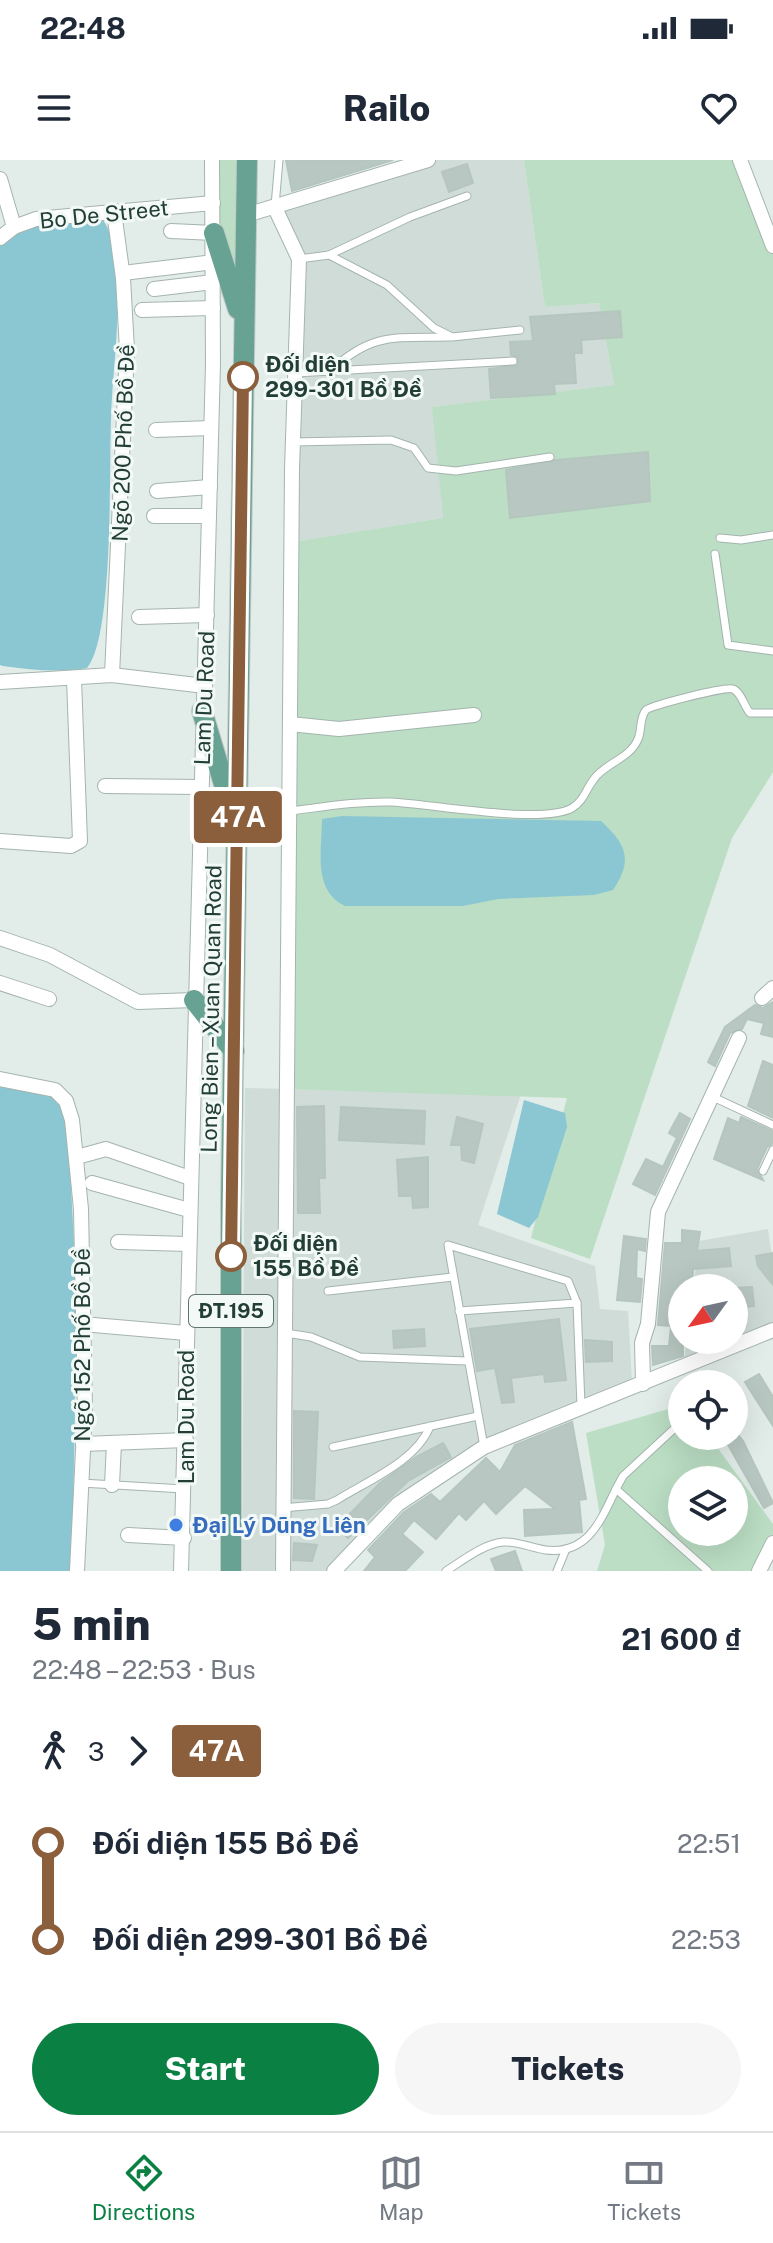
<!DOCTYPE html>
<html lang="en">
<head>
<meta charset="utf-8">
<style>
  body { margin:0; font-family:"Public Sans",sans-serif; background:#f6f6f7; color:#1f2937; height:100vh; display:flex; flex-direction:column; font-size:30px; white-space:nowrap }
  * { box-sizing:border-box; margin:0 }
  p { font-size:26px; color:#747a83 }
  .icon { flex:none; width:44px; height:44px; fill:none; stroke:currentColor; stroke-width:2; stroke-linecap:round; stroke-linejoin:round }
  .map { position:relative; height:1411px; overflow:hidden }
  .sheet { display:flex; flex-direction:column; background:#fff; flex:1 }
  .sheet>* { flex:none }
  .badge { padding:0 16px; border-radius:6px; font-size:28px; line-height:52px }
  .needle { width:52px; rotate:237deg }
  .controls { position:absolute; left:668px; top:1114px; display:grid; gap:16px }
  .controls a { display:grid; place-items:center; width:80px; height:80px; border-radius:50%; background:#fff; box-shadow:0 8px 32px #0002; font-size:40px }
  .map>.badge { position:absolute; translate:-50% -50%; box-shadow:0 0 0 4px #fff }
  .legs { display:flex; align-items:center; gap:12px; height:88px; padding:0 32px; font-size:26px }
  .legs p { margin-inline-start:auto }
  .head { display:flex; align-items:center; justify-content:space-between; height:136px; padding:0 32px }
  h1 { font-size:44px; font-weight:800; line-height:60px }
  .primary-button { display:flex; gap:16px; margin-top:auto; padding:16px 32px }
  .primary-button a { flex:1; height:92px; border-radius:48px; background:#0b8043; color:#fff; font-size:32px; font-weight:800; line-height:92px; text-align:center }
  .primary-button a+a { background:#f6f6f7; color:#1f2937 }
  ul { padding:0 32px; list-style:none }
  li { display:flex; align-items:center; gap:28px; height:96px; font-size:30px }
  li i { display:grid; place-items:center; width:12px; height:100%; margin:0 10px; background:currentColor }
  li i::after { content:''; width:20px; height:20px; margin:-10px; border:6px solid; border-radius:50%; background:#fff }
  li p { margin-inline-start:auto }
  li:first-child i { background:linear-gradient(#0000 50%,currentColor 0) }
  li:last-child i { background:linear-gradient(currentColor 50%,#0000 0) }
  .status { display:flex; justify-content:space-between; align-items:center; height:56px; padding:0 40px; background:#fff; direction:ltr }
  .status svg { height:22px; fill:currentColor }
  header { display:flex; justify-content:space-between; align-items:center; height:104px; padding:0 32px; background:#fff; font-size:36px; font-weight:800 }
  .menu { display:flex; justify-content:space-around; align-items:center; height:112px; border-top:2px solid #e0e1e3; background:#fff; font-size:22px; color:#747a83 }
  .menu a { display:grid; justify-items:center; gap:4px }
  .menu .selected { color:#0b8043 }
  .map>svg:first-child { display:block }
</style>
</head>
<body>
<div class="status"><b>22:48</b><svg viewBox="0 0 49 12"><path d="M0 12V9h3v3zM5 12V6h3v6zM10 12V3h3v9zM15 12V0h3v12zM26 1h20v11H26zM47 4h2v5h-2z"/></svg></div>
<header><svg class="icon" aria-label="menu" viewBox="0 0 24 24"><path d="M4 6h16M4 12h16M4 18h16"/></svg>Railo<svg class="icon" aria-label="heart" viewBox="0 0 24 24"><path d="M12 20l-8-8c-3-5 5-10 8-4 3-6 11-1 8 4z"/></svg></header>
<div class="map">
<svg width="773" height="1411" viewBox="0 0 773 1411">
  <rect width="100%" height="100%" fill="#e2ece8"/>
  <g fill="#d0dcd7">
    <path d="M428 0H524L545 147 599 143 614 225 433 247 443 358 292 382 304 96 275 48Z"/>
    <path d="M245 928 521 934 478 1065 595 1106 600 1149 628 1151 632 1222 478 1283 415 1324 329 1411H242Z"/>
    <path d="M768 1069 773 1104V1163L684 1202 687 1180H734V1128H693L699 1081Z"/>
  </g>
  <g fill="#bbdec4" fill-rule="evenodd">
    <path d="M220 0H238L236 108 220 68Z"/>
    <path d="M524 0H740L773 85V612L732 678 590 1099 531 1078 567 938 287 929 292 382 443 358 432 247 614 225 599 143 545 147Z"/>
    <path d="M682 1245V1276H709L773 1364V1374L752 1411H597L605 1385 586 1273ZM682 1320H734V1372H682Z"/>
  </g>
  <g fill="#8ac7d2">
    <path d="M99 56C116 70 115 110 117 132 119 175 112 217 111 260 109 308 114 477 87 508 59 513 32 510 3 506L0 505V83L37 62Z"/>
    <path d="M342 656 601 661C627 685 633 700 613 730L594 735 498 739 463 746H345C312 730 322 690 322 659Z"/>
    <path d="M0 919 46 928 67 950 77 1140 72 1411H0Z"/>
    <path d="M524 940 565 953 567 967 538 1057 529 1068 497 1054Z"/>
  </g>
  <g fill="#b8c7c1" stroke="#b5c6bf" stroke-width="2">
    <path d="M286 0H393L292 31Z"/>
    <path d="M467 4 473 23 449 32 442 12Z"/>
    <path d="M620 151 622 177 581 180 582 193H574L576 223 554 224 555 234 491 238 489 209 518 205V197L511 195 510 182 533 181 530 157Z"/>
    <path d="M648 292 650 341 510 358 506 310 556 300Z"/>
    <path d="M773 842V877L761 874 764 863 747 859 742 869 730 873 715 906 708 902 725 867 755 845 763 848Z"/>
    <path d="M763 901 773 905V958L748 946Z"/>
    <path d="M324 946 325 1018H319L320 1053H298L297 947Z"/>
    <path d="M341 947 425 951 424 984 339 980Z"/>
    <path d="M680 953 690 959 655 1035 633 1024 646 999 663 1007 677 978 669 973Z"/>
    <path d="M457 957 483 964 474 1003 462 1000 461 985H451Z"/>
    <path d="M741 957 773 971V984L767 987 757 1009 763 1020 714 999 728 958 739 963Z"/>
    <path d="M428 997V1047L413 1048 412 1036H399L397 1000Z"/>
    <path d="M682 1070 700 1072 697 1091 729 1088 731 1106 693 1109 692 1128H682L683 1196 653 1205 652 1186H669L671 1166 658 1165 665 1083H682Z"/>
    <path d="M624 1076 646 1079 645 1091 637 1089 636 1118 642 1119 640 1142 617 1140Z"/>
    <path d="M773 1093V1125L758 1106 756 1096Z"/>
    <path d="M752 1127 754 1146 734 1148V1128Z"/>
    <path d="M559 1159 566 1220 545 1222 544 1214 511 1218 514 1242 502 1243 495 1208 477 1211 470 1169Z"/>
    <path d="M424 1169 425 1186 394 1188 393 1171Z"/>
    <path d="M585 1180 612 1182V1201L586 1202Z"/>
    <path d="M759 1214 773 1237V1266L745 1222Z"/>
    <path d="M294 1251 318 1252 314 1339 294 1338Z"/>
    <path d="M572 1262 586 1339 579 1340 582 1372 525 1376 524 1350 555 1349 525 1326 496 1354 484 1341 466 1360 459 1353 436 1379 414 1360 402 1374 423 1392 405 1411H364L375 1397 368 1390 404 1352 431 1334 440 1342 486 1298 500 1312 515 1285Z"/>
    <path d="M723 1276H739L743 1281 773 1343 764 1348Z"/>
    <path d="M443 1283 451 1297 408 1321 348 1378 337 1367 380 1323 416 1297Z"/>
    <path d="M294 1383 317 1385 312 1401 293 1400Z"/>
    <path d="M515 1391 522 1411H496L491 1399Z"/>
  </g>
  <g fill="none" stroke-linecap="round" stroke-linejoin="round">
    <defs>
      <g id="lane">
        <path d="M275 46 279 0"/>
        <path d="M329 95 387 125 434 168 452 177 520 170"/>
        <path d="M299 99 329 95 410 57 467 36"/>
        <path d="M329 212C372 172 393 178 449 177"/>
        <path d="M295 213 513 201"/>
        <path d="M293 282 391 280 414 288 428 308 456 311 550 297"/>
        <path d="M720 378 741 380 773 375"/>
        <path d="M715 394 728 485 773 491"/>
        <path d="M290 651C323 647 358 641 392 642 431 644 542 665 572 648 584 641 586 629 594 619 605 603 630 599 638 579 642 571 639 558 646 550 649 546 726 526 733 529 741 532 744 546 750 553H773"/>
        <path d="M713 937 773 965"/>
        <path d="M763 1011 773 990"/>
        <path d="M328 1131 453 1117"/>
        <path d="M459 1151 577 1143"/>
        <path d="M286 1173 311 1177 360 1197 467 1201"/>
        <path d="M333 1287 478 1256"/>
        <path d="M484 1287 448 1085 568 1121 577 1143 581 1246"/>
        <path d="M81 1323 184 1329"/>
        <path d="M616 1329 623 1316 676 1267"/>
        <path d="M282 1348 328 1344 337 1340C367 1321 417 1301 430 1266"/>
        <path d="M446 1411C462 1401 483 1384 503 1382 517 1381 532 1388 546 1390 588 1395 601 1360 616 1329L708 1411"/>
        <path d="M557 1411 566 1389"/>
      </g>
      <g id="street">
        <path d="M740 0 773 86"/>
        <path d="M0 19 14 67"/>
        <path d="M275 48 299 99 292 309 283 1411"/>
        <path d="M246 55 428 0"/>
        <path d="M171 71 214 73"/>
        <path d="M0 78 14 67 36 59 213 43"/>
        <path d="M123 113 214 102"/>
        <path d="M154 129 213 122"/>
        <path d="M142 150 213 148"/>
        <path d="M156 270 211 268"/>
        <path d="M157 331 210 327"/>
        <path d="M154 356H209"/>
        <path d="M139 457 207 455"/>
        <path d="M112 515 127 190 123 118 114 52"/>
        <path d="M0 522 112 515 205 526"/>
        <path d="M290 564 339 569 474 555"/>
        <path d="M105 626 201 627"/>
        <path d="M0 681 71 686 80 681 74 519"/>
        <path d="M0 778 50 795 138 842 194 840"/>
        <path d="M0 823 49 839"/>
        <path d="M762 838 773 828"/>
        <path d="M0 919 55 930 66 941 72 960 81 1049 85 1250 77 1411"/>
        <path d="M77 997 106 989 190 1018"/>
        <path d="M92 1023 189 1050"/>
        <path d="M118 1082 188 1084"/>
        <path d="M82 1164 186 1173"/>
        <path d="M643 1224 642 1183 648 1164 658 1052 739 878"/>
        <path d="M83 1284 186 1280"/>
        <path d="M112 1325 114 1283"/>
        <path d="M128 1375 184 1378"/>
        <path d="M181 1411 213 204 212 0"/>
        <path d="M334 1411 398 1344 484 1287 773 1170"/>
        <path d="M759 1411 773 1383"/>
      </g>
      <g id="primary">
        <path d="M214 73 238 149"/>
        <path d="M202 551 232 651"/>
        <path d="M194 840 234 891"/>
        <path d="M231 1411V1044L247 0"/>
      </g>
    </defs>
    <use href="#lane" stroke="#a5b4af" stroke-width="9"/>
    <use href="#street" stroke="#a5b4af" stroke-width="16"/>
    <use href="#primary" stroke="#c1c9c7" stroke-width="22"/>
    <use href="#lane" stroke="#fff" stroke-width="7"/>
    <use href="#street" stroke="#fff" stroke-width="14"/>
    <use href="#primary" stroke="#67a292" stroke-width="20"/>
  </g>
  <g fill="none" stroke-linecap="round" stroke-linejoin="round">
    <defs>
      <path id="line-1" d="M231 1096 243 217"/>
    </defs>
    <use href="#line-1" stroke="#fff" stroke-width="18"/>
    <use href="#line-1" stroke="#8b5e3c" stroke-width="12"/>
  </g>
  <g fill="#fff" stroke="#8b5e3c" stroke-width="4">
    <circle cx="243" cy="217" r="14"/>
    <circle cx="231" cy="1096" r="14"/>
  </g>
  <circle fill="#3f7fe0" stroke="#f3f9f6" stroke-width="3" cx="176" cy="1365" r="8"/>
  <g text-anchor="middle" stroke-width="6" stroke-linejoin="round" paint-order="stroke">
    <rect fill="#f3f9f6" stroke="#617670" stroke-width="2" x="189" y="1135" width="84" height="32" rx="6"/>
    <g font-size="20" font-weight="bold" fill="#223e36">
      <text x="231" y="1158">ĐT.195</text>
    </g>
    <g font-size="22" fill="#223e36" stroke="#f3f9f6">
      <text transform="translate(104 54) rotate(-6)" y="8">Bo De Street</text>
      <text transform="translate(123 283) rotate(-88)" y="8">Ngõ 200 Phố Bồ Đề</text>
      <text transform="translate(204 538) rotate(-88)" y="8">Lam Du Road</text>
      <text transform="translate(211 849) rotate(-89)" y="8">Long Bien – Xuan Quan Road</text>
      <text transform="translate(82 1185) rotate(-90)" y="8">Ngõ 152 Phố Bồ Đề</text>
      <text transform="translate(186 1257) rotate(-90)" y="8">Lam Du Road</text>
    </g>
    <g font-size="22" font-weight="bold" fill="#223e36" stroke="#f3f9f6" text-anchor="start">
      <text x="265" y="212">Đối diện<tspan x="265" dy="25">299-301 Bồ Đề</tspan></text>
      <text x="253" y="1091">Đối diện<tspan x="253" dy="25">155 Bồ Đề</tspan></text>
    </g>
    <g font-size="22" font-weight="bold" fill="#366cbe" stroke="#f3f9f6" text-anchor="start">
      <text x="192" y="1373">Đại Lý Dũng Liên</text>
    </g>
  </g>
</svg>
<div class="controls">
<a><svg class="needle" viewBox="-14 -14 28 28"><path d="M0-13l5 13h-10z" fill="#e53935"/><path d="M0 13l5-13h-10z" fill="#747a83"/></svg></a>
<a><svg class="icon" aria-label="locate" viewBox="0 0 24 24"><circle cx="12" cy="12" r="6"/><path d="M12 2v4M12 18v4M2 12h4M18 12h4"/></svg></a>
<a><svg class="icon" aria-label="layers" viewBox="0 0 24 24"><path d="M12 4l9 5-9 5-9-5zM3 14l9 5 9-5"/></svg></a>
</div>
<b class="badge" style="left:238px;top:657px;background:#8b5e3c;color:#fff">47A</b>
</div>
<section class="sheet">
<div class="head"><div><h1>5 min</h1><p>22:48 – 22:53 · Bus</p></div><b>21 600 ₫</b></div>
<div class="legs"><svg class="icon" aria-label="walk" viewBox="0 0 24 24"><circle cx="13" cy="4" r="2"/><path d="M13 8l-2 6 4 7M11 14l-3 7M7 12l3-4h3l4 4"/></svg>3<svg class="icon" aria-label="forward" viewBox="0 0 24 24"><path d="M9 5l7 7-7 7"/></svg><b class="badge" style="background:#8b5e3c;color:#fff">47A</b></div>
<ul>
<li><i style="color:#8b5e3c"></i><b>Đối diện 155 Bồ Đề</b><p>22:51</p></li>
<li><i style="color:#8b5e3c"></i><b>Đối diện 299-301 Bồ Đề</b><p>22:53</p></li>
</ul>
<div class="primary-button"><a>Start</a><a>Tickets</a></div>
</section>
<nav class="menu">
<a class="selected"><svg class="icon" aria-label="directions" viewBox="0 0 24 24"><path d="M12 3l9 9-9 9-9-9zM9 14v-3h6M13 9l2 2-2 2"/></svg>Directions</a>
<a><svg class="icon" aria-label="map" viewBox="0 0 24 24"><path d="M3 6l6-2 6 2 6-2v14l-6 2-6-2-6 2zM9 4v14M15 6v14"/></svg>Map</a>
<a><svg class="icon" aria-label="tickets" viewBox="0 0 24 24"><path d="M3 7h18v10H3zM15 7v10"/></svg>Tickets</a>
</nav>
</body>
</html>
